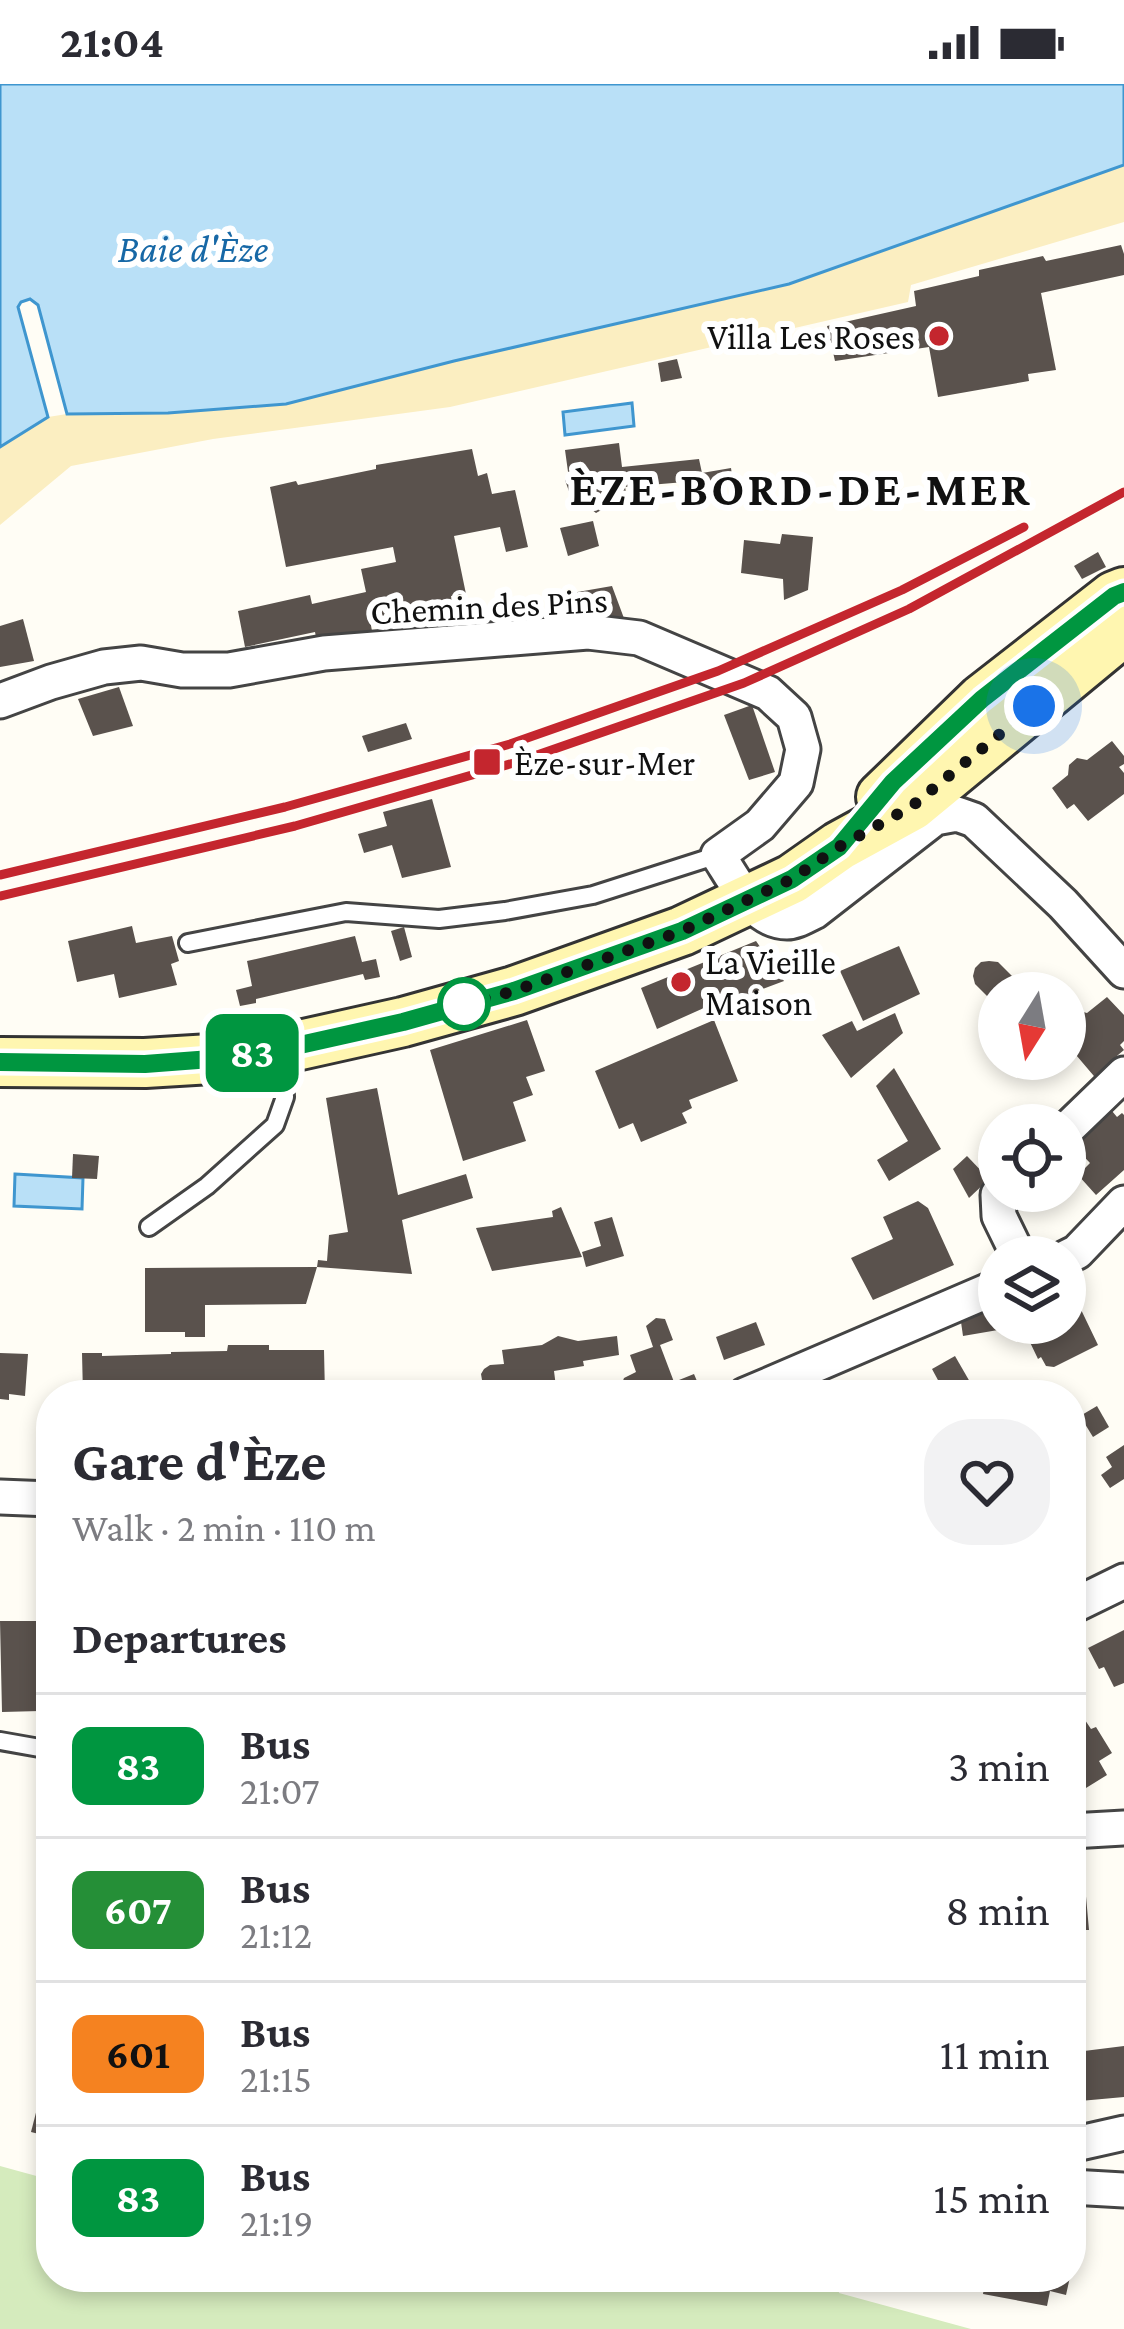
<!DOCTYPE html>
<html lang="en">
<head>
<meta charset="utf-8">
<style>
  body { margin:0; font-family:"Crimson Pro",serif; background:#f2f2f3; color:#2b2b33; height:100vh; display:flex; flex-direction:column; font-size:45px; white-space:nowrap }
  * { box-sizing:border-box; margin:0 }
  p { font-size:39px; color:#7c7c81 }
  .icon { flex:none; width:66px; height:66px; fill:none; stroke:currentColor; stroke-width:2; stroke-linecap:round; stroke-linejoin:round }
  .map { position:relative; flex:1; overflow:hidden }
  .side { position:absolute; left:36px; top:1296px; width:1050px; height:912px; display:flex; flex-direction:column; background:#fff; border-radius:48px; box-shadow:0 6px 18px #0003 }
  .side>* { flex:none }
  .badge { padding:0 24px; border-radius:18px; font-size:42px; line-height:78px }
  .needle { width:78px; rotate:191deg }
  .fabs { position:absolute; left:978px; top:888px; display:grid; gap:24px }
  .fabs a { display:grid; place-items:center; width:108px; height:108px; border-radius:50%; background:#fff; box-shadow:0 6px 18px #0003; font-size:60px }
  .you { position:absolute; width:60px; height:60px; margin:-30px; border:9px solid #fff; border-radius:50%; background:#1a73e8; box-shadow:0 0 0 18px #1a73e833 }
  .map>.badge { position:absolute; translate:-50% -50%; box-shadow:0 0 0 6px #fff }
  h2 { padding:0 36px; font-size:45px; line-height:108px }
  .round { display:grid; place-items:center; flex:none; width:126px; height:126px; border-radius:48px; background:#f2f2f3 }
  .overview { display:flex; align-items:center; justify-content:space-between; height:204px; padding:0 36px }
  h1 { font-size:57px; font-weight:700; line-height:90px }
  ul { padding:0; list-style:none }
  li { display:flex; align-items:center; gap:36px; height:144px; padding:0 36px; border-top:3px solid #e1e1e2 }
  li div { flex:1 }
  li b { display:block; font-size:45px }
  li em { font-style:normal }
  li .badge { min-width:132px; font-weight:700; text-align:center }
  .status { display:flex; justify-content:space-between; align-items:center; height:84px; padding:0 60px; background:#fff; direction:ltr }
  .status svg { height:33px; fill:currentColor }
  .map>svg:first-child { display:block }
</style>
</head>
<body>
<div class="status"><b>21:04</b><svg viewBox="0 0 49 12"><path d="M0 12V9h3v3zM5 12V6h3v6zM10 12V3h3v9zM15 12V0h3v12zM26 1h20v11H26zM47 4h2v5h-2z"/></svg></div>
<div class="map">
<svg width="1124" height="2245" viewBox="0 0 1124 2245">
  <rect width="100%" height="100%" fill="#fffdf5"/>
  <path fill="#d5ebbd" d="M0 2082 51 2096V2193H836L839 2209 971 2245H0Z"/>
  <path fill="#fbeec1" d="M1124 81V138L911 201 908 218 450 323 213 355 71 382 0 441V363L48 333 67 330 168 329 286 320 454 277 789 201Z"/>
  <g fill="#b9e0f7" stroke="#3f96cf" stroke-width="3">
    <path d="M0 0H1124V81L789 200 454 277 286 320 168 329 67 330 38 221 30 215 21 218 18 223 48 333 0 363Z"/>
    <path d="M632 319 634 342 565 351 563 328Z"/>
    <path d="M15 1090 83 1094 82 1125 14 1122Z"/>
  </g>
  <g fill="#5a524d">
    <path d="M1121 161 1124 170V191L1041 209 1056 286 1028 290 1029 297 938 313 929 263 835 277 827 242 916 222 914 207 979 192V186L1043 172 1046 177Z"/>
    <path d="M677 275 682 294 661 298 658 279Z"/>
    <path d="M619 359 622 383 699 375 702 389 731 384 733 398 687 405 685 398 625 403 626 408 605 411V424L596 429 591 425 589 414 572 416 565 396 569 395 565 366Z"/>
    <path d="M472 365 478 392 487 389 492 410 515 406 528 463 506 468 500 443 454 452 466 510 451 512 452 518 370 536 372 547 317 558 315 548 245 563 238 527 310 511 312 520 366 508 361 485 396 478 393 463 286 483 270 403 296 397 298 401 376 385V381Z"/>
    <path d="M593 437 599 462 568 472 560 444Z"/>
    <path d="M782 450 813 453 808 506 784 516 783 495 741 489 744 456 780 460Z"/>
    <path d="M1098 468 1106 483 1082 495 1074 482Z"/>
    <path d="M612 502 625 537 555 536 549 519 567 516 566 510Z"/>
    <path d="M23 535 34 577 0 583V542Z"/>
    <path d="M119 603 133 642 93 652 78 615Z"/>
    <path d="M752 621 775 688 749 696 724 631Z"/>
    <path d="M406 639 412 655 368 668 362 652Z"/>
    <path d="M1112 657 1124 672V680L1119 683 1124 689V710L1088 737 1074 720 1067 725 1052 704 1068 691 1069 681 1077 674 1087 676Z"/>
    <path d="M432 715 451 783 402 794 392 761 364 769 358 750 387 742 383 728Z"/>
    <path d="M132 842 136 859 172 852 179 877 171 880 177 901 119 914 114 890 77 898 68 857Z"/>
    <path d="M404 843 412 873 400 877 391 847Z"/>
    <path d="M355 852 362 878 376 875 380 893 365 896 363 890 256 915V919L240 922 236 906 252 902 247 877Z"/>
    <path d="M756 857 784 897 726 919 724 915 657 945 641 904Z"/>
    <path d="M899 862 920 910 863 937 840 887Z"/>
    <path d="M989 877 998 878 1013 893 990 915 975 900 973 892 975 884 981 878Z"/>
    <path d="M1107 913 1124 931V957L1120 961 1124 966 1112 976 1117 982 1099 998 1065 958V933L1076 926 1087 929Z"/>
    <path d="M895 929 903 949 851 994 822 951 852 937 857 947Z"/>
    <path d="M527 936 545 987 526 993 533 1011 513 1018 526 1057 463 1077 430 966Z"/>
    <path d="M714 936 738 997 689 1016 692 1024 682 1029 687 1039 641 1058 633 1039 619 1045 595 987Z"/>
    <path d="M894 984 941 1065 889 1097 877 1076 908 1057 876 1002Z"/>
    <path d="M377 1004 398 1111 466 1090 473 1114 402 1136 412 1190 317 1183 306 1220 205 1221V1253H185V1248H145V1184L317 1183 318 1176 327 1177 329 1151 348 1148 326 1014Z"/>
    <path d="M1112 1027 1117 1033 1122 1029 1124 1031V1086L1096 1111 1078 1091 1090 1079 1071 1059 1090 1041 1093 1044Z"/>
    <path d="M73 1070 99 1072 97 1095 72 1094Z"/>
    <path d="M967 1072 989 1095 969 1114 953 1085Z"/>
    <path d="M918 1117 928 1124 954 1181 873 1216 851 1174 893 1155 883 1133Z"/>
    <path d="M561 1123 582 1173 492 1187 476 1144 553 1133 552 1127Z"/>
    <path d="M612 1133 624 1172 586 1183 582 1168 601 1162 594 1138Z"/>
    <path d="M1073 1209 1098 1261 1054 1283 1046 1282 1041 1273 1038 1275 1027 1252 1017 1257 1008 1239H1065V1213Z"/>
    <path d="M994 1216 998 1246 963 1252 960 1231Z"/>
    <path d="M656 1234 665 1235 673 1256 660 1261 674 1298 694 1290 702 1309 601 1311 621 1302 624 1294 636 1288 630 1271 653 1263 646 1242Z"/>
    <path d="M756 1238 765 1261 724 1276 716 1253Z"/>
    <path d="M558 1252 578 1257 617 1252 619 1271 583 1277 584 1282 554 1287 557 1311H477L476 1303 483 1302 481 1290 484 1285 490 1281 504 1280 502 1266 542 1261Z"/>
    <path d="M228 1261H269V1266H324L325 1311H83L82 1269H102V1272L171 1270V1268L227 1267Z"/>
    <path d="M0 1269 28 1270 25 1312 9 1310V1316L0 1315Z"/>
    <path d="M955 1272 974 1305 964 1311H946L932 1285Z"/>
    <path d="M1097 1322 1109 1343 1093 1353 1080 1332Z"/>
    <path d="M1124 1361V1395L1110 1404 1101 1391 1112 1383 1106 1373Z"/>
    <path d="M0 1537H51V1547L38 1548 40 1627 2 1628Z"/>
    <path d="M1124 1546V1599L1114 1603 1104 1583 1099 1585 1088 1564Z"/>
    <path d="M1071 1615 1091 1645 1096 1643 1112 1669 1099 1677 1107 1691 1086 1704 1079 1703 1071 1691Z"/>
    <path d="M1084 1790 1089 1846H1084L1085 1873H1071V1791Z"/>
    <path d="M1124 1962V2013L1080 2017 1076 1968Z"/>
    <path d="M47 1986 51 1987V2053L31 2048Z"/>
    <path d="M986 2193H1070L1066 2211 1050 2207 1047 2222 983 2210Z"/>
  </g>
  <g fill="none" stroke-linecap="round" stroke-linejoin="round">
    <defs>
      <g id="service">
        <path d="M188 859 346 828 439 835 505 827 593 811 718 771"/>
        <path d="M149 1143 207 1102 275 1041 285 1013 283 972"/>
        <path d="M0 1657 51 1666"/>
      </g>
      <g id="minor">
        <path d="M0 617 51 598 104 583 141 579 182 586H229L324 569 588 548 639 554 768 609 794 633 803 665 796 699 760 741 718 771C734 795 754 838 787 838 796 838 805 832 814 828L935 734 957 730 974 736 1063 820 1124 887"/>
        <path d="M1065 1047 1124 990"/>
        <path d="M1003 1107 998 1111 999 1132 1019 1173"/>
        <path d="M1065 1174 1077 1168 1124 1119"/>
        <path d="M745 1311 999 1202"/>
        <path d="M0 1413 51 1415"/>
        <path d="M1071 1523 1124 1497"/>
        <path d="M1071 1747 1124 1744"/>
        <path d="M1071 2061 1124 2049"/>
        <path d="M1071 2103 1124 2106"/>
      </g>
      <g id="secondary">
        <path d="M881 713 982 615 1114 512 1124 508"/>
        <path d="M0 978 145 979 211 975 282 965 403 938 514 907 682 847 792 795 839 762 912 722 1124 547"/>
      </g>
    </defs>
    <use href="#service" stroke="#444" stroke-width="22"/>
    <use href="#minor" stroke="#444" stroke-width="39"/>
    <use href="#secondary" stroke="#333" stroke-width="54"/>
    <use href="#service" stroke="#fff" stroke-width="16"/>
    <use href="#minor" stroke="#fff" stroke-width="33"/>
    <use href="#secondary" stroke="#fff6b0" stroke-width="48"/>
    <g stroke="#c4262e" stroke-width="9">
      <path d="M0 791 285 723 510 660 718 587 902 506 1024 443"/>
      <path d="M0 812 295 742 517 678 744 599 909 525 1124 408"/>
    </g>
  </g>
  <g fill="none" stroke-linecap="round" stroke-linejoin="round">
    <defs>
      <path id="line" d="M0 978 145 980 211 975 282 965 403 938 514 907 682 847 792 795 839 763 893 698 982 615 1114 512 1124 508"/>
    </defs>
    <use href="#line" stroke="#fff" stroke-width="27"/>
    <use href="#line" stroke="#009640" stroke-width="18"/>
    <path stroke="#111" stroke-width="12" stroke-dasharray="0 21.6" d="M464 920 514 907 682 847 792 795 839 763 912 722 1034 622"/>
  </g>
  <g fill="#c4262e" stroke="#fff" stroke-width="4.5">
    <circle cx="939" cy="252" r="12"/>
    <rect x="472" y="663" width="30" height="30" rx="6"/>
    <circle cx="681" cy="898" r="12"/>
  </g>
  <circle fill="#fff" stroke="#009640" stroke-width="6" cx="464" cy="920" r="24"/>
  <g text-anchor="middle" stroke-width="12" stroke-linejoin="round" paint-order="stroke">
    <g font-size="36" fill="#111" stroke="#fff" text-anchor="start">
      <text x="915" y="265" text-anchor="end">Villa Les Roses</text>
      <text x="514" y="691">Èze-sur-Mer</text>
      <text x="705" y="890">La Vieille<tspan x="705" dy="41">Maison</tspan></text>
    </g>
    <g font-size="36" fill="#111" stroke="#fff">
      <text transform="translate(489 521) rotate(-3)" y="13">Chemin des Pins</text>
    </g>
    <g font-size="39" font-style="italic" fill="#1768a6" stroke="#fff">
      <text x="193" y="178">Baie d'Èze</text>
    </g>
    <g font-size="48" font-weight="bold" letter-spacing="3" fill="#111" stroke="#fff">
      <text x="801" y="421">ÈZE-BORD-DE-MER</text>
    </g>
  </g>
</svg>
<div class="fabs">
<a><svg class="needle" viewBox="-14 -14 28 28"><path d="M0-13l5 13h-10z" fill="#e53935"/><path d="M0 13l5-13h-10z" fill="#7c7c81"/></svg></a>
<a><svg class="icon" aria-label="locate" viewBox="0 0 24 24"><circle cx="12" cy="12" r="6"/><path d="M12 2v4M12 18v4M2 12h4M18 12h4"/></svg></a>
<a><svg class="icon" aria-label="layers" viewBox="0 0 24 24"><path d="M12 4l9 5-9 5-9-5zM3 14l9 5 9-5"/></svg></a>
</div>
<div class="you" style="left:1034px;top:622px"></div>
<b class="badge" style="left:252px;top:969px;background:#009640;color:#fff">83</b>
<section class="side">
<div class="overview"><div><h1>Gare d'Èze</h1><p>Walk · 2 min · 110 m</p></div><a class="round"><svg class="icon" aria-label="heart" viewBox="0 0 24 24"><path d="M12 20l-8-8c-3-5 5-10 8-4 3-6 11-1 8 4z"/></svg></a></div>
<h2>Departures</h2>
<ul>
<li><span class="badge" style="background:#009640;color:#fff">83</span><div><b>Bus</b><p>21:07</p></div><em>3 min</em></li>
<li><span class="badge" style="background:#258f37;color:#fff">607</span><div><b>Bus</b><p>21:12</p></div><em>8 min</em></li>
<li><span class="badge" style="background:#f58220;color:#111">601</span><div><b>Bus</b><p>21:15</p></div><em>11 min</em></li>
<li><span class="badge" style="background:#009640;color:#fff">83</span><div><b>Bus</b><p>21:19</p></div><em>15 min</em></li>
</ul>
</section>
</div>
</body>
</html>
